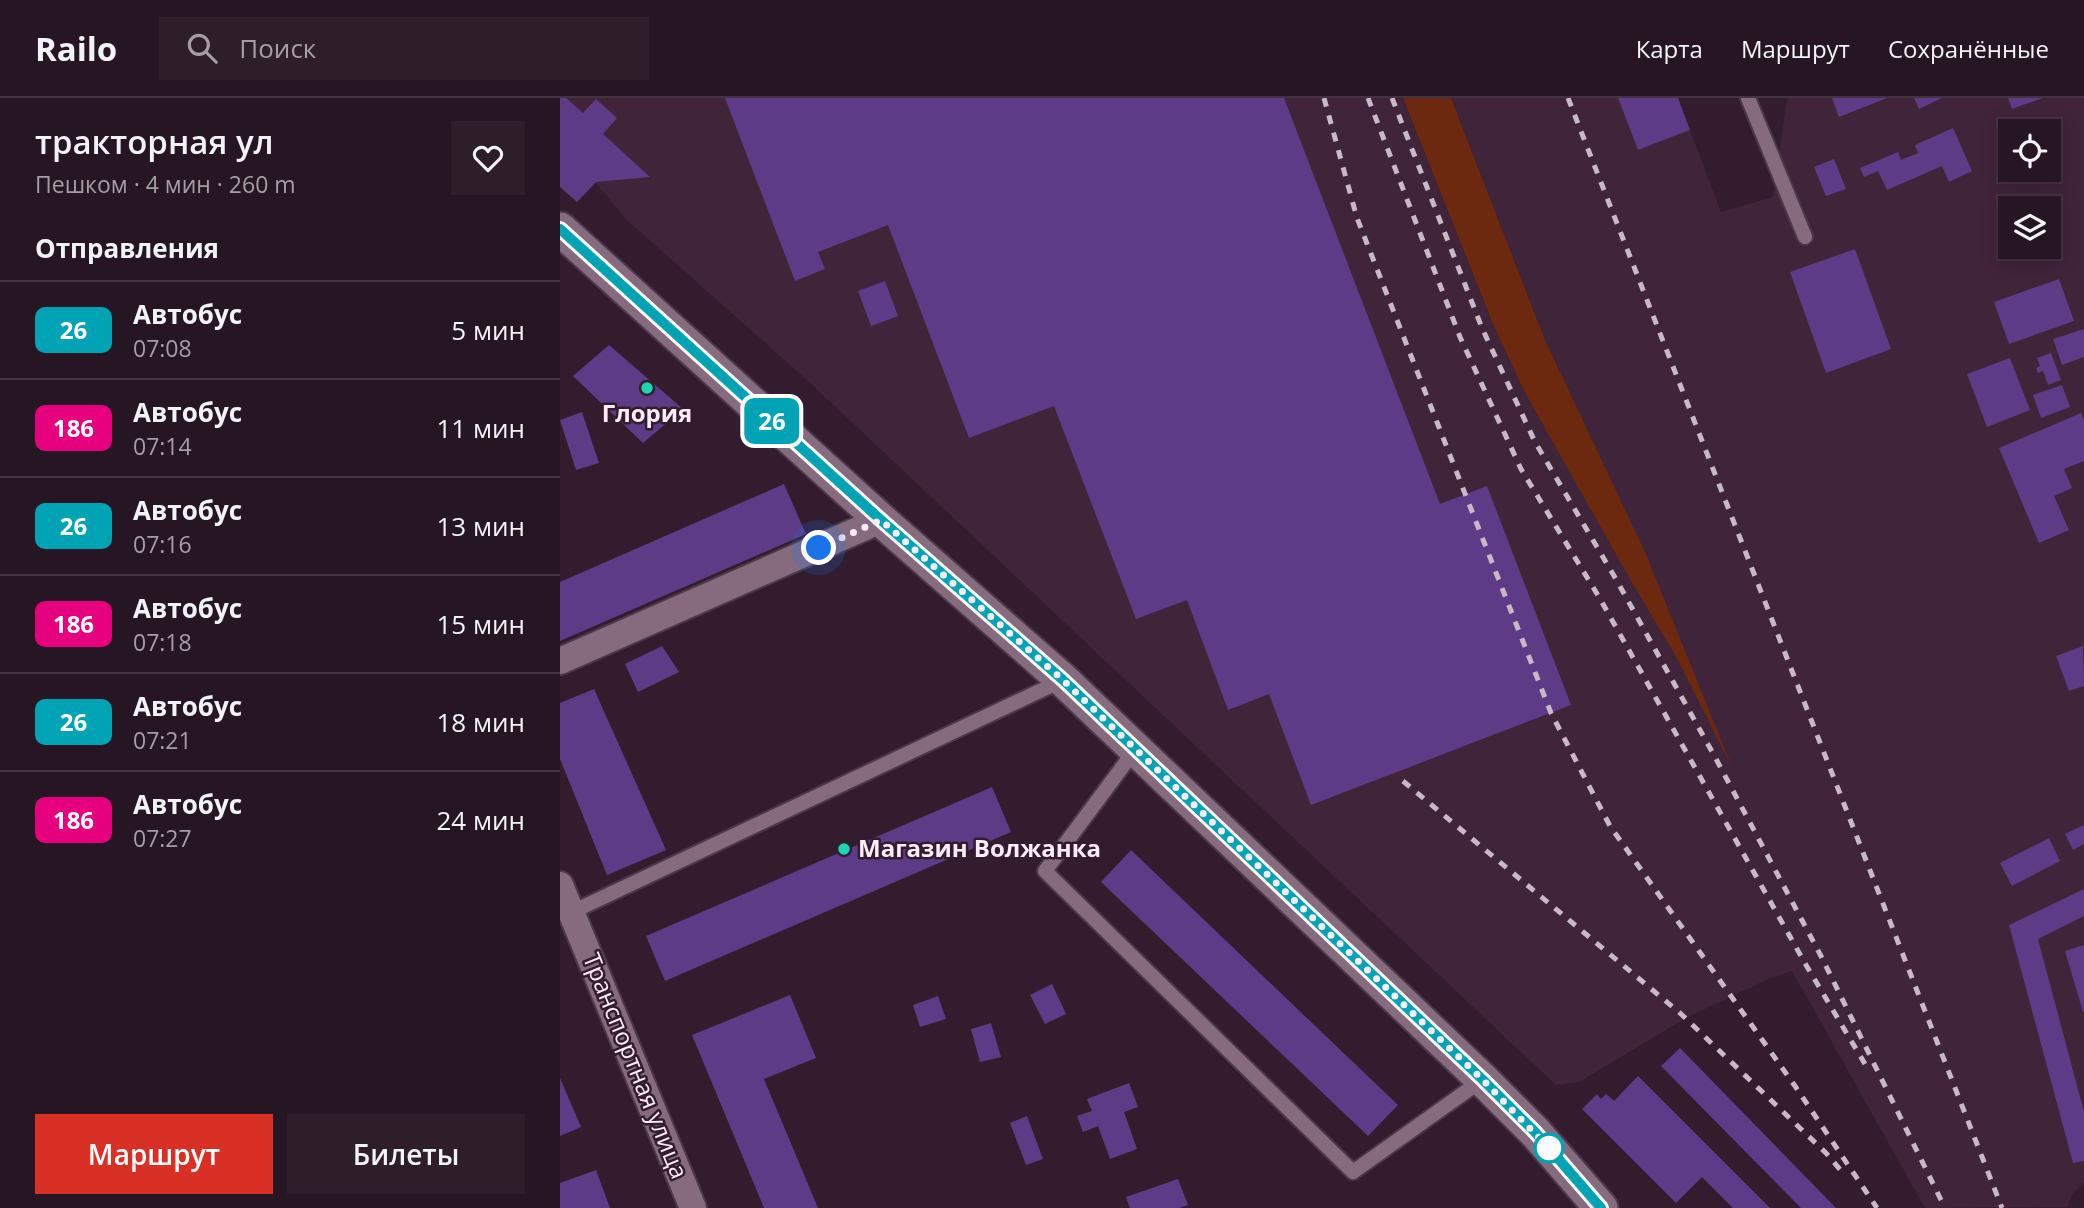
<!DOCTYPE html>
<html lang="ru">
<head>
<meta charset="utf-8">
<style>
  body { margin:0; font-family:"Open Sans",sans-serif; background:#2e1e2a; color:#f1f3f6; height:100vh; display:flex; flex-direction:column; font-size:26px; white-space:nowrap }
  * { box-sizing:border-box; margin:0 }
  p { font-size:23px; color:#a49fa5 }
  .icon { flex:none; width:38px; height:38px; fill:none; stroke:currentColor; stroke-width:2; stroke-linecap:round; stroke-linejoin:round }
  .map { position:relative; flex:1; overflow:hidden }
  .panel { display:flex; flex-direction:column; background:#261522; width:560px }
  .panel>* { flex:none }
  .badge { padding:0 14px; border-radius:10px; font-size:24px; line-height:46px }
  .controls { position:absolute; left:1438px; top:21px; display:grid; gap:14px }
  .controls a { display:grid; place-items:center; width:63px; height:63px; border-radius:0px; background:#261522; box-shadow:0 4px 18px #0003,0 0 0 2px #423440; font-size:35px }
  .you { position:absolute; width:35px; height:35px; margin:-18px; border:5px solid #fff; border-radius:50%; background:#1a73e8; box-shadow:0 0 0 10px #1a73e833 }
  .map>.badge { position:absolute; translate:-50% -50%; box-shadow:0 0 0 4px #fff }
  h2 { padding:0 35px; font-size:26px; line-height:63px }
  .round { display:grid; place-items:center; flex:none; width:74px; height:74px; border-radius:0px; background:#2e1e2a }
  .head { display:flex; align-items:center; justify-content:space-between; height:119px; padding:0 35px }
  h1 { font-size:33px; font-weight:600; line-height:52px }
  .action { display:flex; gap:14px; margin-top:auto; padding:14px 35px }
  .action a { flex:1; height:80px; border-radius:0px; background:#d93025; color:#fff; font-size:28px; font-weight:600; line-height:80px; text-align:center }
  .action a+a { background:#2e1e2a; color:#f1f3f6 }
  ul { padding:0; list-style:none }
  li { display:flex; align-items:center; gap:21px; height:98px; padding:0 35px; border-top:2px solid #423440 }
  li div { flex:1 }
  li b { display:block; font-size:26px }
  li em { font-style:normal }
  li .badge { min-width:77px; font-weight:700; text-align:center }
  header { display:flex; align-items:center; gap:42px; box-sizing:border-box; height:98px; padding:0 35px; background:#261522; border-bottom:2px solid #423440 }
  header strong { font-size:33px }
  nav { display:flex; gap:38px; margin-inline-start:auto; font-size:24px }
  .search { width:490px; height:63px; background:#2e1e2a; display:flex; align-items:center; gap:18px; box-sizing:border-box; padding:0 24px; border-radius:0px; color:#a49fa5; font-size:26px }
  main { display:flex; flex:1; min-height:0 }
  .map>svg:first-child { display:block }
</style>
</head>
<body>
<header>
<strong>Railo</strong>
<div class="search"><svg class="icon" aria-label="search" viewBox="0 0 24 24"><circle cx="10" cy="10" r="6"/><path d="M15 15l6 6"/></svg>Поиск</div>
<nav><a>Карта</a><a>Маршрут</a><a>Сохранённые</a></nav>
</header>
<main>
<section class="panel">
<div class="head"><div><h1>тракторная ул</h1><p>Пешком · 4 мин · 260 m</p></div><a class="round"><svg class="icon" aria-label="heart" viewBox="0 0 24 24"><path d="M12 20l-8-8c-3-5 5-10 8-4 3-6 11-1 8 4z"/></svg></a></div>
<h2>Отправления</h2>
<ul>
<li><span class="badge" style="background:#00a3b4;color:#fff">26</span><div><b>Автобус</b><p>07:08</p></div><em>5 мин</em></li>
<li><span class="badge" style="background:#e6007e;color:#fff">186</span><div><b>Автобус</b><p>07:14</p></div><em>11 мин</em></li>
<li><span class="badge" style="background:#00a3b4;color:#fff">26</span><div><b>Автобус</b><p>07:16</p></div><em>13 мин</em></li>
<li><span class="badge" style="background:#e6007e;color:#fff">186</span><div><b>Автобус</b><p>07:18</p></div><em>15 мин</em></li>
<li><span class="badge" style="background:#00a3b4;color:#fff">26</span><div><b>Автобус</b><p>07:21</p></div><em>18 мин</em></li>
<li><span class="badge" style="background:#e6007e;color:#fff">186</span><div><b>Автобус</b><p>07:27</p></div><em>24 мин</em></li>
</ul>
<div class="action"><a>Маршрут</a><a>Билеты</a></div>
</section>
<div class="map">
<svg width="1524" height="1110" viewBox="0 0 1524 1110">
  <rect width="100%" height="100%" fill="#331c2e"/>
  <path fill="#40243a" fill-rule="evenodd" d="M0 0H843L933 226 964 293 1115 557 1167 658 1085 455 985 242 891 0H1058L1078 52 1130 32 1161 114 1213 99 1227 0H1448L1452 11 1484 0H1524V1085L1513 1095 1507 1109 1365 1110 1232 873 1208 881 1124 921 1019 984 996 987 247 282 67 122 36 85 17 104 0 89ZM1451 33H1489V72H1451ZM1451 110H1489V149H1451Z"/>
  <path fill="#6d290f" d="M843 0H891L985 242 1085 454 1172 669 1115 557 1070 481 964 293 933 226Z"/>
  <g fill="#5e3b86">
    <path d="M0 0H6L23 15 36 1 57 20 43 36 90 79 36 84 17 104 0 89Z"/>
    <path d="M165 0H724L880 406 927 388 1011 607 751 707 709 596 668 612 627 502 576 521 494 308 409 340 328 127 258 154 265 171 235 183Z"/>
    <path d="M1058 0H1118L1130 32 1078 52Z"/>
    <path d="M1272 0H1327L1279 19Z"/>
    <path d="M1354 0H1382L1359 11Z"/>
    <path d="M1448 0H1483L1452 11Z"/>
    <path d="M1393 30 1412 73 1389 84 1382 68 1327 92 1318 73 1304 79 1300 70 1338 54 1341 62 1358 55 1355 47Z"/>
    <path d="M1274 61 1286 91 1266 98 1254 69Z"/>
    <path d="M1295 151 1331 251 1266 275 1230 174Z"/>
    <path d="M1499 181 1514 223 1449 246 1434 204Z"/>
    <path d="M325 183 338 218 311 228 298 193Z"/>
    <path d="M1524 231V259L1502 267 1493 241Z"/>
    <path d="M49 247 123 311 83 345 13 278Z"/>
    <path d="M1491 255 1501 282 1488 287 1483 273 1478 275 1476 270 1480 268 1477 260Z"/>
    <path d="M1450 260 1470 312 1427 329 1407 276Z"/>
    <path d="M1502 287 1510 309 1481 320 1473 297Z"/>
    <path d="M22 314 39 365 16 372 0 322Z"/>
    <path d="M1521 315 1524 322V363L1504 371 1512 390 1494 398 1509 432 1479 445 1439 350Z"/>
    <path d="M224 386 246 436 0 543V484Z"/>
    <path d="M102 548 119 574 78 594 65 566Z"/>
    <path d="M1523 548 1524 588 1509 593 1496 558Z"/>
    <path d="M34 591 106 752 47 777 0 661V605Z"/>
    <path d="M432 689 451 734 105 883 86 838Z"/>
    <path d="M1524 727V746L1513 752 1505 736Z"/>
    <path d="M1489 740 1500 763 1452 788 1440 765Z"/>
    <path d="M571 752 838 1007 808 1038 541 784Z"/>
    <path d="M1524 791V818L1478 841 1524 1014V1063L1513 1065 1449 827Z"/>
    <path d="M1524 847V914H1523L1505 853Z"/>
    <path d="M492 886 506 916 485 926 470 897Z"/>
    <path d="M230 897 256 960 204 981 258 1110H204L132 937Z"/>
    <path d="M378 898 386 921 360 929 353 907Z"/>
    <path d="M431 925 441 959 420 964 411 931Z"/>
    <path d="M1120 950 1276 1110H1241L1101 968Z"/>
    <path d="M1078 978 1210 1110H1173L1142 1079 1116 1105 1022 1011 1037 996 1041 1001 1046 996 1054 1003Z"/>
    <path d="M0 980 21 1029 0 1038Z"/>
    <path d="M569 985 578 1009 564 1014 577 1051 550 1061 538 1028 523 1034 517 1018 532 1013 527 1001Z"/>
    <path d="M467 1018 483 1061 466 1067 450 1025Z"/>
    <path d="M36 1072 50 1110H0V1085Z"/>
    <path d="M618 1081 628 1107 619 1110H570L566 1099Z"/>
  </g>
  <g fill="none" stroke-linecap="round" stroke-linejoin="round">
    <defs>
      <g id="service">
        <path d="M1188 0 1245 139"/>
        <path d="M575 652 485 773 793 1074 922 982"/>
        <path d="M12 814 503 582"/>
      </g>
      <g id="minor">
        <path d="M0 563 321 422"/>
        <path d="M0 787 133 1110"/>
      </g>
      <path id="tertiary" d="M0 131 321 422 503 582 922 981 975 1034 1041 1110"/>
    </defs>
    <use href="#service" stroke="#4b3948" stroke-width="18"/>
    <use href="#minor" stroke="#4b3948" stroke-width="30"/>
    <use href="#tertiary" stroke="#4b3948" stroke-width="37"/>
    <use href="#service" stroke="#866b7f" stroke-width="14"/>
    <use href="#minor" stroke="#866b7f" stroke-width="26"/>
    <use href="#tertiary" stroke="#866b7f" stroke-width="33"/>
    <g stroke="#c9b8c5" stroke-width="5" stroke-dasharray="9 9" stroke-linecap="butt">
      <path d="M764 0 797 120 991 615 1050 728 1235 988 1317 1110"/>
      <path d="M808 0 900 239 961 371 1039 499 1246 867 1305 966"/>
      <path d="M832 0 922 230 975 344 1057 483 1155 659 1261 858 1385 1110"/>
      <path d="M1008 0 1442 1110"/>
      <path d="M843 683 1120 915 1266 1055 1283 1075"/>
    </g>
  </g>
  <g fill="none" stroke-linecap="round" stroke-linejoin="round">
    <defs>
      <path id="line" d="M0 131 321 422 503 582 922 981 975 1034 1041 1110"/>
    </defs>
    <use href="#line" stroke="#fff" stroke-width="16"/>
    <use href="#line" stroke="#00a3b4" stroke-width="10"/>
    <path stroke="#fcedf8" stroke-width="7" stroke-dasharray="0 12.6" d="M259 450 321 422 503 582 922 981 991 1052 989 1050"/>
  </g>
  <g fill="#1cd5b1" stroke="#331c2e" stroke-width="2.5">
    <circle cx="87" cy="290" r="7"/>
    <circle cx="284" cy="751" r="7"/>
  </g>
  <circle fill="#fff" stroke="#00a3b4" stroke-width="3.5" cx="989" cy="1050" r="14"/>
  <g text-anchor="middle" stroke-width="5" stroke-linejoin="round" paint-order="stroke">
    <g font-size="24" font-weight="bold" fill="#fcedf8" stroke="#331c2e">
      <text x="87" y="324">Глория</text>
      <text x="298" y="759" text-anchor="start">Магазин Волжанка</text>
    </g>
    <g font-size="24" fill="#fcedf8" stroke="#331c2e">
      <text transform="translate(75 968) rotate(68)" y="8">Транспортная улица</text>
    </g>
  </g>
</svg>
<div class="controls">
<a><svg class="icon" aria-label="locate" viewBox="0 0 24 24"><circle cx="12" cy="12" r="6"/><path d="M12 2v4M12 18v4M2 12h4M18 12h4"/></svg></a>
<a><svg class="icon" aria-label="layers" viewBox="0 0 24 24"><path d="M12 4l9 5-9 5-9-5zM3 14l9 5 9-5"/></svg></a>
</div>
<div class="you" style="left:259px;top:450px"></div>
<b class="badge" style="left:212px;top:323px;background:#00a3b4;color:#fff">26</b>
</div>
</main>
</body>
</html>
